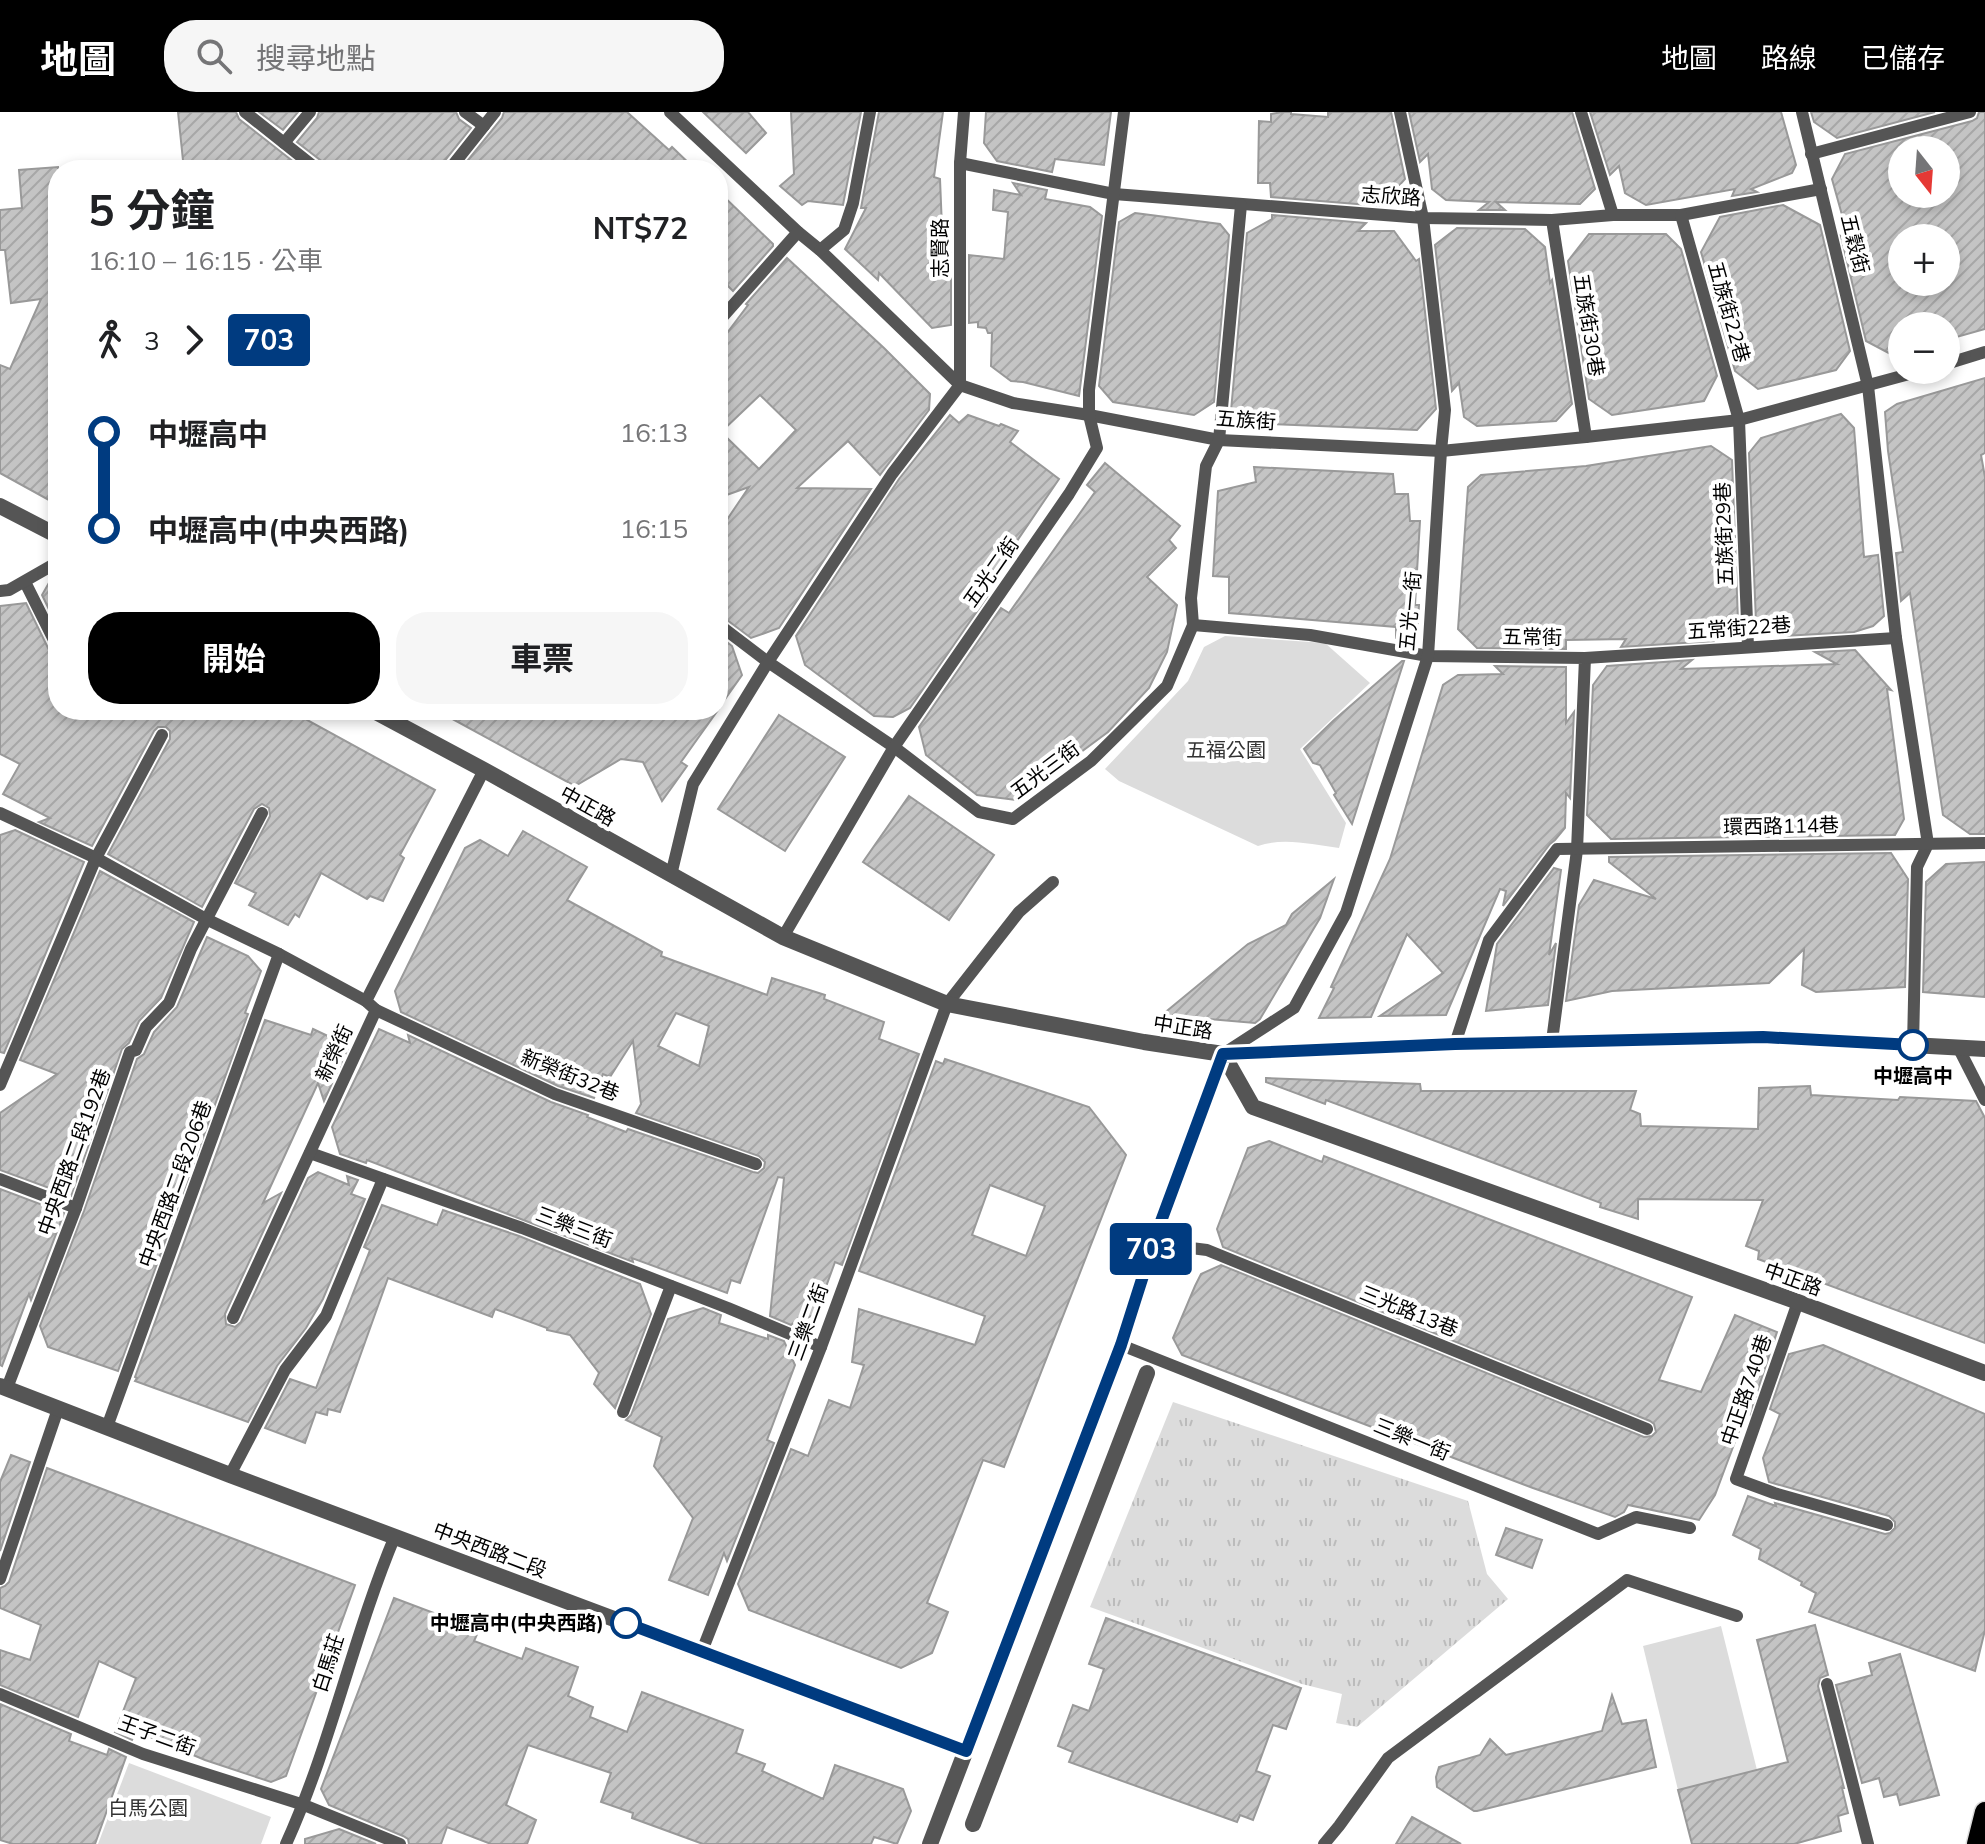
<!DOCTYPE html>
<html lang="zh-TW">
<head>
<meta charset="utf-8">
<style>
  body { margin:0; font-family:Mulish,"Noto Sans TC",sans-serif; background:#f6f6f6; color:#202124; height:100vh; display:flex; flex-direction:column; font-size:30px; white-space:nowrap }
  * { box-sizing:border-box; margin:0 }
  p { font-size:26px; color:#757577 }
  .icon { flex:none; width:44px; height:44px; fill:none; stroke:currentColor; stroke-width:2; stroke-linecap:round; stroke-linejoin:round }
  .map { position:relative; flex:1; overflow:hidden }
  .details { position:absolute; left:48px; top:48px; width:680px; height:560px; display:flex; flex-direction:column; background:#fff; border-radius:32px; box-shadow:0 4px 12px #0003 }
  .details>* { flex:none }
  .badge { padding:0 16px; border-radius:6px; font-size:28px; line-height:52px }
  .needle { width:52px; rotate:163deg }
  .tools { position:absolute; left:1888px; top:24px; display:grid; gap:16px }
  .tools a { display:grid; place-items:center; width:72px; height:72px; border-radius:50%; background:#fff; box-shadow:0 4px 12px #0003; font-size:40px }
  .map>.badge { position:absolute; translate:-50% -50%; box-shadow:0 0 0 4px #fff }
  .legs { display:flex; align-items:center; gap:12px; height:88px; padding:0 40px; font-size:26px }
  .legs p { margin-inline-start:auto }
  .head { display:flex; align-items:center; justify-content:space-between; height:136px; padding:0 40px }
  h1 { font-size:44px; font-weight:700; line-height:60px }
  .primary-button { display:flex; gap:16px; margin-top:auto; padding:16px 40px }
  .primary-button a { flex:1; height:92px; border-radius:32px; background:#000; color:#fff; font-size:32px; font-weight:700; line-height:92px; text-align:center }
  .primary-button a+a { background:#f6f6f6; color:#202124 }
  ul { padding:0 40px; list-style:none }
  li { display:flex; align-items:center; gap:28px; height:96px; font-size:30px }
  li i { display:grid; place-items:center; width:12px; height:100%; margin:0 10px; background:currentColor }
  li i::after { content:''; width:20px; height:20px; margin:-10px; border:6px solid; border-radius:50%; background:#fff }
  li p { margin-inline-start:auto }
  li:first-child i { background:linear-gradient(#0000 50%,currentColor 0) }
  li:last-child i { background:linear-gradient(currentColor 50%,#0000 0) }
  header { display:flex; align-items:center; gap:48px; box-sizing:border-box; height:112px; padding:0 40px; background:#000; color:#fff }
  header strong { font-size:38px }
  nav { display:flex; gap:44px; margin-inline-start:auto; font-size:28px }
  .search { width:560px; height:72px; background:#f6f6f6; display:flex; align-items:center; gap:20px; box-sizing:border-box; padding:0 28px; border-radius:32px; color:#757577; font-size:30px }
  .map>svg:first-child { display:block }
</style>
</head>
<body>
<header>
<strong>地圖</strong>
<div class="search"><svg class="icon" aria-label="search" viewBox="0 0 24 24"><circle cx="10" cy="10" r="6"/><path d="M15 15l6 6"/></svg>搜尋地點</div>
<nav><a>地圖</a><a>路線</a><a>已儲存</a></nav>
</header>
<div class="map">
<svg width="1985" height="1732" viewBox="0 0 1985 1732">
  <defs>
    <pattern id="grass-tufts" width="24" height="20" patternUnits="userSpaceOnUse" patternTransform="scale(2)"><rect width="24" height="20" fill="#dcdcdc"/><path d="M3 7l-1-3M5 7V3M7 7l1-3M15 17l-1-3M17 17v-4M19 17l1-3" fill="none" stroke="#bbb"/></pattern>
    <pattern id="building-hatch" width="6" height="6" patternUnits="userSpaceOnUse" patternTransform="scale(2)"><rect width="6" height="6" fill="#c4c4c4"/><path d="M-1 1l2-2M0 6l6-6M5 7l2-2" fill="none" stroke="#a7a7a7"/></pattern>
  </defs>
  <rect width="100%" height="100%" fill="#fff"/>
  <path fill="url(#grass-tufts)" d="M1173 1290 1468 1389 1487 1462 1508 1487 1357 1615 1336 1611 1342 1582 1302 1572 1090 1495Z"/>
  <g fill="#dcdcdc">
    <path d="M1225 524 1325 531 1370 571 1300 637 1346 711 1339 736C1312 733 1285 725 1258 734L1119 669 1105 657 1188 569 1204 535Z"/>
    <path d="M1721 1514 1757 1658 1678 1678 1643 1534Z"/>
    <path d="M129 1651 271 1705 261 1732H98Z"/>
  </g>
  <g fill="url(#building-hatch)" stroke="#999" stroke-width="2" fill-rule="evenodd">
    <path d="M178 0H236L239 7 304 58H184Z"/>
    <path d="M259 0H298L283 18Z"/>
    <path d="M319 0H456L459 7 471 16 442 52 440 58H327L324 51 297 30 317 6Z"/>
    <path d="M504 0H627L669 38 672 35 696 58H460L502 6Z"/>
    <path d="M703 0H748L766 21 746 41Z"/>
    <path d="M791 0H861L843 93 808 89 802 93 780 74 794 62Z"/>
    <path d="M879 0H943L934 65 940 67 943 140 951 141V213L932 216 879 161 878 168 845 137 866 96H861Z"/>
    <path d="M986 0H1111L1104 53 1055 47 1052 60 997 49 984 31Z"/>
    <path d="M1282 0H1291V2L1328 5V0H1391L1405 67 1381 94 1271 85 1270 71H1258L1259 9 1271 10V2Z"/>
    <path d="M1409 0H1572L1595 77 1580 92 1496 90 1505 98H1479L1489 90 1446 88 1432 77 1428 42 1420 50Z"/>
    <path d="M1590 0H1781L1796 53 1792 61 1751 77 1757 80 1732 84 1735 77 1646 93 1625 81 1619 54 1610 63Z"/>
    <path d="M1811 0H1935L1837 26 1814 10Z"/>
    <path d="M1979 0H1985V217L1946 228V214H1902V248L1866 229 1841 124 1849 128 1832 67 1845 42 1972 9 1977 6ZM1902 38H1946V82H1902ZM1902 126H1946V170H1902Z"/>
    <path d="M58 55V393L0 361V253L10 257 41 187 11 191 5 138H0V98L22 96 19 58Z"/>
    <path d="M1013 71 1047 78 1045 87 1090 95 1102 104 1079 284 1023 270 1011 269 991 254 992 221H988L986 216 978 215V210L969 211V143L1004 147 1008 100 993 98 994 78 1021 83Z"/>
    <path d="M718 79 773 132V134L733 179 718 164Z"/>
    <path d="M1783 93 1820 113 1850 239 1836 258 1758 277 1735 259 1701 140 1720 105Z"/>
    <path d="M1135 101 1220 112 1229 123 1214 290 1194 303 1113 290 1099 274 1119 110Z"/>
    <path d="M1272 103 1366 111 1358 119H1394L1416 149 1419 147 1436 297 1417 318 1243 311 1231 299 1247 121 1272 107Z"/>
    <path d="M1457 116 1525 117 1545 135 1550 171 1552 168 1572 292 1556 309 1477 314 1464 305 1459 271 1452 279 1435 133Z"/>
    <path d="M1589 122H1666L1681 137 1717 264 1704 289 1612 303 1589 287 1568 149Z"/>
    <path d="M787 146 884 236 930 282 929 298 880 363 848 329 797 376 871 377 779 516 751 526 723 505 718 503V421L749 375 718 386V233L748 193 746 192ZM760 283 796 318 759 357 721 320Z"/>
    <path d="M1985 266V341L1981 343 1985 365V722H1970L1943 703 1910 481 1901 489 1896 441 1903 440 1888 339 1885 300 1897 292Z"/>
    <path d="M1841 302 1854 316 1864 445 1878 443 1884 504 1873 514 1854 520 1783 524 1756 510 1749 341 1761 326Z"/>
    <path d="M950 303 959 311 968 303 999 314 1001 312 1018 319 1010 330 1059 367 981 482 987 485 910 596 893 605 874 604 805 553 796 524 899 367Z"/>
    <path d="M1711 334 1732 348 1738 509 1715 529 1621 535 1626 527 1566 528V537L1477 536 1458 517 1468 375 1481 363 1586 354Z"/>
    <path d="M1105 351 1180 414 1169 428 1176 436 1147 465 1177 493 1167 540 1149 576 1108 620 1050 663 1052 664 1016 688 977 683 926 643 919 615 1001 496 1009 501 1095 380 1087 373Z"/>
    <path d="M1254 355 1393 362 1395 382H1408L1410 409H1420L1415 493H1419L1417 529 1396 526V515L1229 501V465L1213 464 1218 379 1256 370Z"/>
    <path d="M58 460V516L42 483 54 462Z"/>
    <path d="M26 491 50 540 58 545V598H289L435 678 400 743 404 746 383 789 370 784 367 787 321 761 299 805 295 802 288 813 249 793 256 781 235 771 270 704 269 696 262 692 254 697 202 795 108 742 170 627V619L166 615H158L154 619 92 734 39 710 50 706 3 682 20 652 0 642V494Z"/>
    <path d="M718 523 732 534 742 563 718 597Z"/>
    <path d="M1855 538 1891 578 1887 577 1904 707 1895 723 1611 727 1587 703 1593 573 1607 554 1692 548 1681 557 1837 552 1815 540Z"/>
    <path d="M1402 549H1404L1352 712 1334 683 1336 681 1320 653 1313 651 1304 637 1333 609Z"/>
    <path d="M1495 554 1566 555V611L1574 600 1570 686 1566 681 1565 716 1555 728 1550 732 1503 794 1506 779 1500 777 1446 903 1380 904 1443 861 1407 822 1371 905 1319 906 1334 876 1331 875 1390 747 1443 573 1458 563 1503 562Z"/>
    <path d="M436 598H718L681 650 687 654 662 689 643 650 621 647 575 674Z"/>
    <path d="M779 603 845 645 785 739 718 697Z"/>
    <path d="M909 684 994 743 949 808 863 750Z"/>
    <path d="M15 718 84 750 4 941 0 940V723Z"/>
    <path d="M523 719 587 755 567 788 662 840 661 844 767 883 772 866 825 883 824 887 884 910 879 927 919 942 842 1153 835 1150 816 1202 791 1213 770 1204 784 1066 778 1065 740 1171 731 1168 727 1181 632 1146 633 1150 367 1048 366 1051 340 1042 332 1015 379 917 410 931 408 923 551 990 588 1003 587 1005 626 1020 628 1017 753 1060 758 1061 764 1056 765 1050 759 1044 636 1001 641 992 633 929 610 965 603 962 594 986 558 974 401 900 395 879 465 736 480 728 508 744ZM676 901 709 914 699 954 658 934Z"/>
    <path d="M1891 741 1908 767 1905 875 1816 880 1802 873 1804 837 1769 871 1612 879 1566 889 1579 793 1594 768 1656 787 1609 750V745Z"/>
    <path d="M1985 750V885L1923 880 1926 770 1946 752Z"/>
    <path d="M1554 756 1561 758 1549 843 1556 831 1548 893 1486 899 1497 832Z"/>
    <path d="M100 759 194 810 161 886 139 909 129 931 122 937 71 1084 0 1058V1001L57 962 20 948Z"/>
    <path d="M1334 767 1320 806 1260 907 1255 911 1162 903 1248 832 1286 813 1292 802Z"/>
    <path d="M207 825 248 844 261 859 245 901 248 902 118 1259 48 1235 40 1214 84 1099 137 947 144 942 154 920 177 895Z"/>
    <path d="M265 908 311 923 313 917 349 934 324 989 318 971 263 1091 281 1081 225 1202 226 1212 235 1215 241 1210 308 1066 318 1060 349 1073 347 1064 358 1068 351 1082 365 1087 323 1187 306 1216 277 1254 248 1310 135 1269 137 1266 135 1265Z"/>
    <path d="M945 947 1089 995 1126 1043 1004 1355 983 1348 927 1491 948 1500 932 1541 901 1556 749 1498 738 1472 791 1337 808 1344 829 1288 850 1296 864 1253 852 1250 859 1197 975 1233 985 1204 859 1159 936 949 943 952ZM990 1073 1045 1094 1026 1144 972 1123Z"/>
    <path d="M1266 966 1420 972 1421 979H1636L1630 998 1640 1002 1641 1014 1758 1017 1759 976 1810 974 1811 983 1898 988 1900 985 1976 989 1985 1006V1231L1758 1147 1759 1139 1746 1134 1763 1088 1638 1087V1107L1600 1095 1601 1091 1326 988 1325 992 1266 970Z"/>
    <path d="M1269 1029 1322 1050 1324 1044 1692 1185 1659 1268 1701 1280 1735 1203 1777 1220 1750 1301 1748 1295 1715 1383 1699 1408 1628 1393 1624 1400 1615 1405 1533 1376 1182 1243 1173 1226 1195 1174 1201 1162 1221 1153 1644 1325 1652 1324 1656 1320 1654 1312 1650 1309 1223 1135 1217 1117 1248 1036Z"/>
    <path d="M0 1077 64 1101 31 1188 29 1182 2 1254 0 1253Z"/>
    <path d="M382 1093 437 1113 443 1098 519 1124 640 1172 651 1202 615 1296 594 1272 599 1261 570 1223 547 1218V1216L495 1197 492 1205 388 1166 340 1300 328 1297 327 1303 316 1300 305 1331 265 1316 290 1267 316 1276 370 1138 364 1135Z"/>
    <path d="M703 1196 721 1203 719 1211 768 1227V1223L784 1229 795 1253 767 1328 774 1331 727 1449 724 1441 708 1483 669 1468 693 1406 654 1354 662 1325 626 1308 631 1303 668 1207Z"/>
    <path d="M1823 1233 1985 1302V1518L1975 1559 1809 1500 1816 1481 1801 1473 1802 1470 1759 1447 1761 1437 1733 1423 1748 1384 1776 1394 1775 1391 1885 1422 1890 1421 1895 1416V1410L1889 1404 1769 1370 1763 1346 1780 1302 1770 1297 1789 1242Z"/>
    <path d="M11 1343 30 1350 0 1439V1370Z"/>
    <path d="M47 1356 355 1473 286 1664 271 1670 205 1648 136 1619 132 1628 115 1620 136 1566 99 1549 78 1605 0 1573V1538L30 1548 41 1513 0 1496V1476L5 1474 9 1470Z"/>
    <path d="M1506 1416 1542 1428 1532 1456 1496 1443Z"/>
    <path d="M394 1486 479 1518 474 1529 522 1547 526 1536 578 1555 568 1584 593 1595 590 1605 627 1620 642 1580 743 1618 736 1641 765 1652 762 1659 823 1687 835 1653 903 1677 911 1699 897 1732 874 1725 871 1732H703L632 1706 633 1701 601 1690 611 1661 528 1633 506 1693 536 1708 527 1732H491L447 1715 441 1732H409L408 1727 403 1724 329 1693 321 1677Z"/>
    <path d="M1106 1506 1301 1576 1286 1617 1273 1613 1256 1659 1270 1664 1253 1708 1240 1703 1237 1710 1069 1650 1073 1640 1058 1634 1073 1593 1089 1599 1104 1557 1089 1552Z"/>
    <path d="M1815 1513 1828 1563 1820 1566 1818 1574 1844 1676H1842L1848 1701 1838 1704 1841 1719 1794 1732H1692L1678 1678 1788 1650 1757 1528Z"/>
    <path d="M1900 1542 1939 1683 1900 1693 1897 1682 1884 1685 1879 1666 1862 1671 1836 1573 1872 1563 1869 1551Z"/>
    <path d="M1612 1583 1622 1612 1646 1608 1656 1655 1477 1699H1474L1437 1675 1436 1665 1439 1655 1480 1643 1490 1627 1506 1643 1602 1619Z"/>
    <path d="M0 1592 71 1622 69 1629 107 1643 109 1637 126 1645 95 1732H13L0 1728Z"/>
    <path d="M1412 1705 1461 1732H1396Z"/>
    <path d="M339 1717 376 1732H305V1727Z"/>
  </g>
  <g fill="none" stroke-linecap="round" stroke-linejoin="round">
    <defs>
      <path id="primary" d="M1977 1732 1985 1700"/>
    </defs>
    <use href="#primary" stroke="#dbdbdb" stroke-width="23"/>
    <g stroke="#555" stroke-width="12">
      <path d="M245 0 318 58"/>
      <path d="M465 0 484 14"/>
      <path d="M670 0 798 120 820 138 960 273 1013 291 1089 303 1219 328 1441 339 1586 325 1739 308 1924 258"/>
      <path d="M1581 0 1613 103"/>
      <path d="M1802 0 1868 274 1896 526 1928 732 1917 755 1913 933"/>
      <path d="M284 31 310 0"/>
      <path d="M1811 42 1970 0"/>
      <path d="M960 51 1114 82 1423 106 1552 108 1613 103H1681L1821 77"/>
      <path d="M449 58 495 0"/>
      <path d="M1681 103 1739 308 1748 535"/>
      <path d="M1552 108 1586 325"/>
      <path d="M820 138 844 118 853 91 870 0"/>
      <path d="M718 210 798 120"/>
      <path d="M1946 252 1985 240"/>
      <path d="M25 470 58 536"/>
      <path d="M0 479 9 478 58 450"/>
      <path d="M718 512 768 550 894 635 979 700 1013 707 1091 649 1167 574 1193 513 1191 486 1206 354 1219 328 1241 93"/>
      <path d="M1193 513 1310 523 1428 544 1585 546 1577 738 1552 929"/>
      <path d="M1585 546 1896 526"/>
      <path d="M0 701 96 746 206 807 279 842 366 889"/>
      <path d="M671 763 693 672 768 550 892 362 960 273V51L964 0"/>
      <path d="M783 825 894 635 1069 382 1097 336 1089 303V278L1124 0"/>
      <path d="M376 898 555 982 756 1052"/>
      <path d="M1455 932 1489 828 1557 737 1985 731"/>
      <path d="M1958 935 1985 988"/>
      <path d="M1223 942 1294 896 1346 801 1428 544 1441 339 1445 298 1423 106 1400 0"/>
      <path d="M0 973 96 746 162 623"/>
      <path d="M310 1041 522 1116 728 1196 821 1235"/>
      <path d="M0 1067 76 1096"/>
      <path d="M1157 1120 1175 1134 1207 1138 1647 1317"/>
      <path d="M1798 1190 1736 1367 1774 1381 1887 1413"/>
      <path d="M233 1206 376 898 366 889 484 658"/>
      <path d="M1121 1233 1598 1422 1636 1405 1690 1416"/>
      <path d="M7 1276 76 1096 130 940 136 938 146 915 169 891 191 837 262 701"/>
      <path d="M623 1300 671 1174"/>
      <path d="M107 1315 279 842"/>
      <path d="M230 1363 285 1258 326 1204 383 1067"/>
      <path d="M0 1467 58 1297"/>
      <path d="M702 1539 821 1235 947 892 1019 800 1053 770"/>
      <path d="M1827 1572 1868 1732"/>
      <path d="M0 1582 143 1642 304 1693 400 1732"/>
      <path d="M286 1732C331 1633 353 1524 395 1424"/>
      <path d="M1324 1732 1339 1714 1388 1646 1627 1468 1737 1504"/>
    </g>
    <path stroke="#555" stroke-width="16" d="M973 1712 1147 1261"/>
    <g stroke="#555" stroke-width="16">
      <path d="M0 394 58 424"/>
      <path d="M372 598 484 658 783 825 947 892 1144 930 1223 942 1455 932 1763 925 1985 937"/>
      <path d="M1223 942 1253 995 1798 1190 1985 1261"/>
      <path d="M0 1274 230 1363 966 1639"/>
      <path d="M930 1732 1121 1233 1157 1120 1223 942"/>
    </g>
    <use href="#primary" stroke="#000" stroke-width="20"/>
  </g>
  <g fill="none" stroke-linecap="round" stroke-linejoin="round">
    <defs>
      <path id="line-1" d="M626 1511 966 1639 1121 1233 1157 1120 1223 942 1455 932 1763 925 1913 933"/>
    </defs>
    <use href="#line-1" stroke="#fff" stroke-width="18"/>
    <use href="#line-1" stroke="#003b80" stroke-width="12"/>
  </g>
  <g fill="#fff" stroke="#003b80" stroke-width="4">
    <circle cx="1913" cy="933" r="14"/>
    <circle cx="626" cy="1511" r="14"/>
  </g>
  <g text-anchor="middle" stroke-width="8" stroke-linejoin="round" paint-order="stroke">
    <g font-size="20" fill="#000" stroke="#fff">
      <text transform="translate(1391 84) rotate(4)" y="7">志欣路</text>
      <text transform="translate(1855 132) rotate(76)" y="7">五穀街</text>
      <text transform="translate(940 136) rotate(-90)" y="7">志賢路</text>
      <text transform="translate(1729 200) rotate(74)" y="7">五族街22巷</text>
      <text transform="translate(1589 213) rotate(81)" y="7">五族街30巷</text>
      <text transform="translate(1246 308) rotate(4)" y="7">五族街</text>
      <text transform="translate(1724 422) rotate(-92)" y="7">五族街29巷</text>
      <text transform="translate(991 460) rotate(-55)" y="7">五光二街</text>
      <text transform="translate(1410 499) rotate(-85)" y="7">五光一街</text>
      <text transform="translate(1739 516) rotate(-4)" y="7">五常街22巷</text>
      <text transform="translate(1532 525) rotate(1)" y="7">五常街</text>
      <text transform="translate(1045 658) rotate(-37)" y="7">五光三街</text>
      <text transform="translate(588 694) rotate(29)" y="7">中正路</text>
      <text transform="translate(1781 714) rotate(-1)" y="7">環西路114巷</text>
      <text transform="translate(1183 915) rotate(9)" y="7">中正路</text>
      <text transform="translate(334 941) rotate(-65)" y="7">新榮街</text>
      <text transform="translate(570 963) rotate(22)" y="7">新榮街32巷</text>
      <text transform="translate(74 1040) rotate(-70)" y="7">中央西路二段192巷</text>
      <text transform="translate(175 1072) rotate(-70)" y="7">中央西路二段206巷</text>
      <text transform="translate(574 1115) rotate(21)" y="7">三樂三街</text>
      <text transform="translate(1793 1167) rotate(20)" y="7">中正路</text>
      <text transform="translate(1409 1199) rotate(22)" y="7">三光路13巷</text>
      <text transform="translate(808 1210) rotate(-70)" y="7">三樂二街</text>
      <text transform="translate(1746 1278) rotate(-71)" y="7">中正路740巷</text>
      <text transform="translate(1412 1327) rotate(22)" y="7">三樂一街</text>
      <text transform="translate(490 1438) rotate(21)" y="7">中央西路二段</text>
      <text transform="translate(328 1551) rotate(-72)" y="7">白馬莊</text>
      <text transform="translate(157 1623) rotate(20)" y="7">王子二街</text>
    </g>
    <g font-size="20" fill="#333" stroke="#fff">
      <text x="1226" y="645">五福公園</text>
      <text x="148" y="1703">白馬公園</text>
    </g>
    <g font-size="20" font-weight="bold" fill="#000" stroke="#fff">
      <text x="1913" y="971">中壢高中</text>
      <text x="604" y="1518" text-anchor="end">中壢高中(中央西路)</text>
    </g>
  </g>
</svg>
<div class="tools">
<a><svg class="needle" viewBox="-14 -14 28 28"><path d="M0-13l5 13h-10z" fill="#e53935"/><path d="M0 13l5-13h-10z" fill="#757577"/></svg></a>
<a>+</a>
<a>−</a>
</div>
<b class="badge" style="left:1151px;top:1137px;background:#003b80;color:#fff">703</b>
<section class="details">
<div class="head"><div><h1>5 分鐘</h1><p>16:10 – 16:15 · 公車</p></div><b>NT$72</b></div>
<div class="legs"><svg class="icon" aria-label="walk" viewBox="0 0 24 24"><circle cx="13" cy="4" r="2"/><path d="M13 8l-2 6 4 7M11 14l-3 7M7 12l3-4h3l4 4"/></svg>3<svg class="icon" aria-label="forward" viewBox="0 0 24 24"><path d="M9 5l7 7-7 7"/></svg><b class="badge" style="background:#003b80;color:#fff">703</b></div>
<ul>
<li><i style="color:#003b80"></i><b>中壢高中</b><p>16:13</p></li>
<li><i style="color:#003b80"></i><b>中壢高中(中央西路)</b><p>16:15</p></li>
</ul>
<div class="primary-button"><a>開始</a><a>車票</a></div>
</section>
</div>
</body>
</html>
